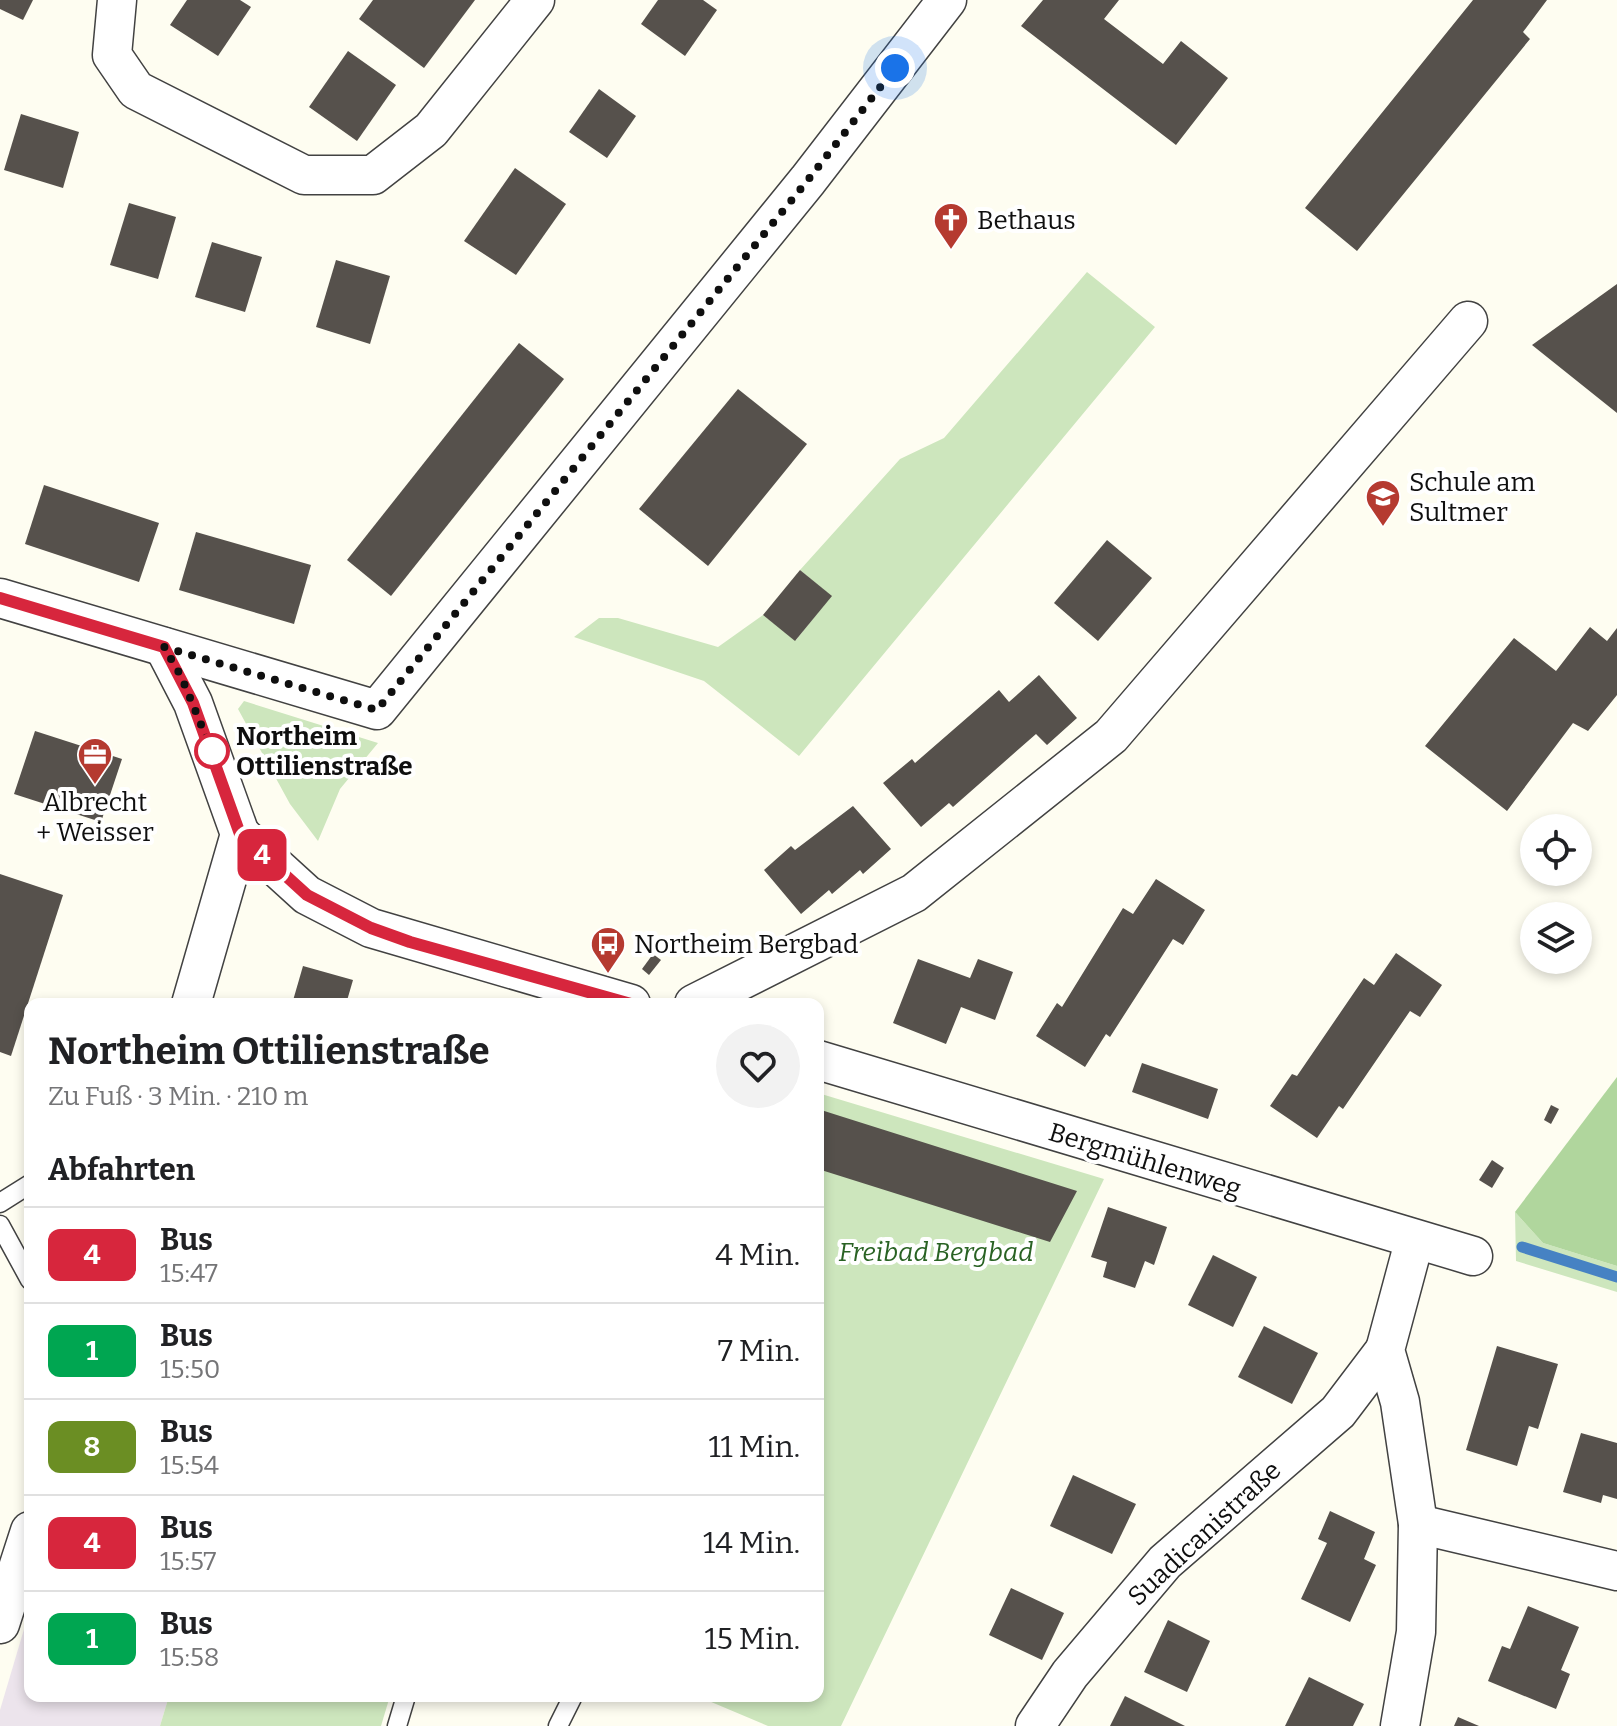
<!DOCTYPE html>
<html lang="de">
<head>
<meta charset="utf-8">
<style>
  body { margin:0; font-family:Bitter,serif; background:#f2f2f2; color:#202124; height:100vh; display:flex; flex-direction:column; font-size:30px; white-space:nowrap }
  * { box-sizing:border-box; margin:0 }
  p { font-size:26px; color:#757577 }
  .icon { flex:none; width:44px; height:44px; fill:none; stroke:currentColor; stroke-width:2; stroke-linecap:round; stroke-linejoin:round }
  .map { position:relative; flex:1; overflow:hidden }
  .panel { position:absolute; left:24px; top:998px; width:800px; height:704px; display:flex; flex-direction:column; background:#fff; border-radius:16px; box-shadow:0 4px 12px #0003 }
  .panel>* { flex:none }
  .badge { padding:0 16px; border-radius:12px; font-size:28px; line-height:52px }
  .tools { position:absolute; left:1520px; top:814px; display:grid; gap:16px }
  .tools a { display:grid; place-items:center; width:72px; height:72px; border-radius:50%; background:#fff; box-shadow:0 4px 12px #0003; font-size:40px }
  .you { position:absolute; width:40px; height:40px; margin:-20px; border:6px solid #fff; border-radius:50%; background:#1a73e8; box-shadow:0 0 0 12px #1a73e833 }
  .map>.badge { position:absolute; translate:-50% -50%; box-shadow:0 0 0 4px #fff }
  h2 { padding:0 24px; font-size:30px; line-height:72px }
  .round { display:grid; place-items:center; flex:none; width:84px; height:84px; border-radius:42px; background:#f2f2f2 }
  .head { display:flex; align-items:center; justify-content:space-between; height:136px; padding:0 24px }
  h1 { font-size:38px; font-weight:700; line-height:60px }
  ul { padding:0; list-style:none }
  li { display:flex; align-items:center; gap:24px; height:96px; padding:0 24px; border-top:2px solid #e0e0e0 }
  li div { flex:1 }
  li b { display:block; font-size:30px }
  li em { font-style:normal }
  li .badge { min-width:88px; font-weight:700; text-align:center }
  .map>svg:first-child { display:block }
</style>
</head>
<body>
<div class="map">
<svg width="1617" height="1726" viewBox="0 0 1617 1726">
  <rect width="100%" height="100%" fill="#fefdf1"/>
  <path fill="#ece4ec" d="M30 1609V1696H169L160 1726H0V1710Z"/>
  <g fill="#cde6bd">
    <path d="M1087 272 1155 327 799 756 704 681 574 637 599 618H618L718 647 763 615 796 640 831 596 800 570 900 459 944 438Z"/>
    <path d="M244 701 378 743 340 789 318 841 290 804 238 709Z"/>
    <path d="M818 1093 1104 1179 841 1726H768L697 1696H818Z"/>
    <path d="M1515 1212 1543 1243 1617 1266V1292L1516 1261Z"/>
    <path d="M169 1696H390L381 1726H160Z"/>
  </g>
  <path fill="#b0d69d" d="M1617 1077V1266L1543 1243 1515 1212Z"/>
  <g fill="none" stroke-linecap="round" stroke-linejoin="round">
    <path stroke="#4682c3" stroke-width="11" d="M1522 1247 1617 1277"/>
  </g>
  <g fill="#56514c">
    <path d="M0 0H33L23 20 0 9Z"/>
    <path d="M187 0H240L251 7 218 56 170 25Z"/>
    <path d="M373 0H475L424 68 359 19Z"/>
    <path d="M658 0H703L717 10 685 56 641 24Z"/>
    <path d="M1043 0H1119L1104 19 1163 64 1181 41 1228 78 1176 145 1021 26Z"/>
    <path d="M1473 0H1547L1523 32 1530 39 1357 251 1305 208Z"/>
    <path d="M348 51 396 85 357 141 309 107Z"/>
    <path d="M599 89 636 116 607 158 569 132Z"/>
    <path d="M21 114 79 132 63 188 4 170Z"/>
    <path d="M515 168 566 204 516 275 464 241Z"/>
    <path d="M129 203 176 217 158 279 110 265Z"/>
    <path d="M212 242 262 257 245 312 195 297Z"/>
    <path d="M336 260 390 276 370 344 316 327Z"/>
    <path d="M1617 284V413L1532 345Z"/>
    <path d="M519 343 564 379 391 596 347 560Z"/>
    <path d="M738 389 807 444 708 566 639 509Z"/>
    <path d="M44 485 159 523 139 582 25 544Z"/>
    <path d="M196 532 311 565 294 624 179 590Z"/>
    <path d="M1107 540 1152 578 1098 641 1054 603Z"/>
    <path d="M800 570 832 596 795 641 763 615Z"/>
    <path d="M1590 627 1607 641 1617 628V695L1588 731 1573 723 1507 811 1425 746 1514 638 1556 671Z"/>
    <path d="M1039 675 1077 718 1047 745 1036 734 953 807 949 803 921 827 883 783 912 759 915 763 999 690 1009 702Z"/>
    <path d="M35 731 122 759 101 822 14 794Z"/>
    <path d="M853 806 891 849 863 874 860 870 832 894 829 890 801 914 764 870 791 846 795 850Z"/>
    <path d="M0 874 63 895 11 1056 0 1052Z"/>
    <path d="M1156 879 1205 910 1183 945 1173 939 1110 1037 1106 1034 1085 1067 1036 1036 1057 1003 1062 1007 1123 908 1133 914Z"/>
    <path d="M1396 953 1442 985 1420 1017 1410 1011 1343 1109 1339 1106 1317 1138 1270 1106 1292 1074 1297 1076 1364 978 1374 985Z"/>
    <path d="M653 954 661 960 649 975 642 969Z"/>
    <path d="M918 959 970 978 978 959 1013 972 995 1020 961 1007 946 1044 893 1023Z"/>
    <path d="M303 966 353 980 346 1004H292Z"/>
    <path d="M1142 1063 1218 1089 1208 1119 1132 1092Z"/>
    <path d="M1551 1105 1559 1109 1551 1124 1544 1120Z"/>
    <path d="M818 1109 840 1116 1077 1191 1050 1242 818 1169Z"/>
    <path d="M1492 1160 1504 1168 1492 1188 1479 1180Z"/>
    <path d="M1108 1207 1167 1227 1154 1265 1145 1261 1135 1288 1103 1277 1107 1262 1091 1257Z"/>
    <path d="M1213 1255 1257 1277 1233 1327 1188 1305Z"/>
    <path d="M1264 1326 1318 1353 1292 1404 1238 1377Z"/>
    <path d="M1497 1346 1558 1364 1538 1429 1529 1426 1517 1466 1466 1450Z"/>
    <path d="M1581 1433 1617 1443V1499L1603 1495 1601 1503 1563 1492Z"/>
    <path d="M1073 1475 1136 1504 1112 1554 1050 1526Z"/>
    <path d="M1330 1511 1375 1532 1364 1559 1376 1565 1350 1622 1301 1599 1327 1543 1318 1539Z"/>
    <path d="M1011 1588 1064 1613 1042 1660 989 1635Z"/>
    <path d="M1528 1606 1579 1627 1561 1670 1570 1674 1556 1709 1488 1681 1502 1646 1510 1649Z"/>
    <path d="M1168 1620 1210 1641 1187 1692 1144 1672Z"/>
    <path d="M1309 1677 1364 1704 1353 1726H1285Z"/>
    <path d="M1125 1696 1185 1726H1110Z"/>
    <path d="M1458 1717 1479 1726H1454Z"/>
  </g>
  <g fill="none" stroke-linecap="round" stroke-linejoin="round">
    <defs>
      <g id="lane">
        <path d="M0 1203 30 1184"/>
        <path d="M0 1225 30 1280"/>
        <path d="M397 1726 406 1696"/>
        <path d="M558 1726 572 1698 569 1696"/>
      </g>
      <g id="street">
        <path d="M117 0 112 55 136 90 304 175H373L431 130 535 0"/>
        <path d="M0 598 377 710 808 180 947 0"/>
        <path d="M164 647 193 703 240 834 191 1004"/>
        <path d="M240 834 307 895 371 928 631 1004"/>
        <path d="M694 1004 914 893 1111 736 1468 321"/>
        <path d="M818 1060 1473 1256"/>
        <path d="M1418 1524 1617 1571"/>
        <path d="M0 1624 30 1531"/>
        <path d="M1035 1726 1070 1674 1165 1562 1338 1412 1385 1350"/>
        <path d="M1400 1726 1416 1632 1418 1524 1400 1402 1385 1350 1414 1242"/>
      </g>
    </defs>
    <use href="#lane" stroke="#424242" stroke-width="21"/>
    <use href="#street" stroke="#424242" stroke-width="41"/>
    <use href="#lane" stroke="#fff" stroke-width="18"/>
    <use href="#street" stroke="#fff" stroke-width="38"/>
  </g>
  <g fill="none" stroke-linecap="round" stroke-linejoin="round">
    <defs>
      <path id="line" d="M0 598 164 647 193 703 240 834 307 895 371 928 410 942 631 1004"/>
    </defs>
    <use href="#line" stroke="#fff" stroke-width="18"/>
    <use href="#line" stroke="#d7263d" stroke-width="12"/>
    <path stroke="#0f0f0f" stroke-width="8" stroke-dasharray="0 14.4" d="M212 751 181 676 164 647 377 710 808 180 895 68"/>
  </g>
  <defs>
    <symbol id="church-pin" viewBox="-11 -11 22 30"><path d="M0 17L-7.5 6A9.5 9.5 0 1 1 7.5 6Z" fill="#b53a30" stroke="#fff"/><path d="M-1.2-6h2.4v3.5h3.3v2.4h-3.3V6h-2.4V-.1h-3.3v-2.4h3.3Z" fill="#fff"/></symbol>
    <symbol id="school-pin" viewBox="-11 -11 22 30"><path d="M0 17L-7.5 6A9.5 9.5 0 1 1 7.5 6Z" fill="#b53a30" stroke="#fff"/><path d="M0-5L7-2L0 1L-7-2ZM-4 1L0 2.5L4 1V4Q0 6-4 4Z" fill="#fff"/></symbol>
    <symbol id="office-pin" viewBox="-11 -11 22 30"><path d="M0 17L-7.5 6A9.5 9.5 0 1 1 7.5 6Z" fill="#b53a30" stroke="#fff"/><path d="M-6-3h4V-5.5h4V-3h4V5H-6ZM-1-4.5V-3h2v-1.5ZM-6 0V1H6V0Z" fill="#fff"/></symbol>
    <symbol id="bus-pin" viewBox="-11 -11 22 30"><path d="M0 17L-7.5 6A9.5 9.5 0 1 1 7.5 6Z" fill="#b53a30" stroke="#fff"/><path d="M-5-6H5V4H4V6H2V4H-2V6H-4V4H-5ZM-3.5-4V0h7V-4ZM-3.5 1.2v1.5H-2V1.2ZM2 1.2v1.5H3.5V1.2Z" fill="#fff"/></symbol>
  </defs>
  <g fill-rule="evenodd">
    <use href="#church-pin" x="931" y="200" width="40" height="54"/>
    <use href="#school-pin" x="1363" y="477" width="40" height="54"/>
    <use href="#office-pin" x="75" y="735" width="40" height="54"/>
    <use href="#bus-pin" x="588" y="924" width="40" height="54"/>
  </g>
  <circle fill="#fff" stroke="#d7263d" stroke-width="4" cx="212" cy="751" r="16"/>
  <g text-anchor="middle" stroke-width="8" stroke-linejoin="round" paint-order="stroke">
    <g font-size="26" fill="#0f0f0f" stroke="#fff" text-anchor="start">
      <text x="977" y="229">Bethaus</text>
      <text x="1409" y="491">Schule am<tspan x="1409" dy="30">Sultmer</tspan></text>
      <text x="95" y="811" text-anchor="middle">Albrecht<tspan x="95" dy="30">+ Weisser</tspan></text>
      <text x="634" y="953">Northeim Bergbad</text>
    </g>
    <g font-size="26" font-weight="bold" fill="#0f0f0f" stroke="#fff" text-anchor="start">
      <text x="236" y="745">Northeim<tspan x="236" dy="30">Ottilienstraße</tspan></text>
    </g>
    <g font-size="26" fill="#0f0f0f" stroke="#fff">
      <text transform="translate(1145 1160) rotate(17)" y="9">Bergmühlenweg</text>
      <text transform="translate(1204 1533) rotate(-43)" y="9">Suadicanistraße</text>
    </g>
    <g font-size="26" font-style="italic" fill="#296223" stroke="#fff">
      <text x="936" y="1261">Freibad Bergbad</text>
    </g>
  </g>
</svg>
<div class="tools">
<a><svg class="icon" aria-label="locate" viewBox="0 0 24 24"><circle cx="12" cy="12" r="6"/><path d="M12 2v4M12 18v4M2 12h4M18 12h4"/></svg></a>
<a><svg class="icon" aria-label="layers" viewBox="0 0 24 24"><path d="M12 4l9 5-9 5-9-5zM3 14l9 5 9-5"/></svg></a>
</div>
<div class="you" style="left:895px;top:68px"></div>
<b class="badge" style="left:262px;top:855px;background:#d7263d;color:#fff">4</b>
<section class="panel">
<div class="head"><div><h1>Northeim Ottilienstraße</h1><p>Zu Fuß · 3 Min. · 210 m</p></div><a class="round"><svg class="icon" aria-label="heart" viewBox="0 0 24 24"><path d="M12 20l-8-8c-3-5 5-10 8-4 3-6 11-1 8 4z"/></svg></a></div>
<h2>Abfahrten</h2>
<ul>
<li><span class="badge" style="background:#d7263d;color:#fff">4</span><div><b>Bus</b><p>15:47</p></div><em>4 Min.</em></li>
<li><span class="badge" style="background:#00a651;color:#fff">1</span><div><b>Bus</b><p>15:50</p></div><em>7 Min.</em></li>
<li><span class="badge" style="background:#6b8e23;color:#fff">8</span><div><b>Bus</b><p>15:54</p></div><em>11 Min.</em></li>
<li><span class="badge" style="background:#d7263d;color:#fff">4</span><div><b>Bus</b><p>15:57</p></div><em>14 Min.</em></li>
<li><span class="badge" style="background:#00a651;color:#fff">1</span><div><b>Bus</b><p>15:58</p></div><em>15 Min.</em></li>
</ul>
</section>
</div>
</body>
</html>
